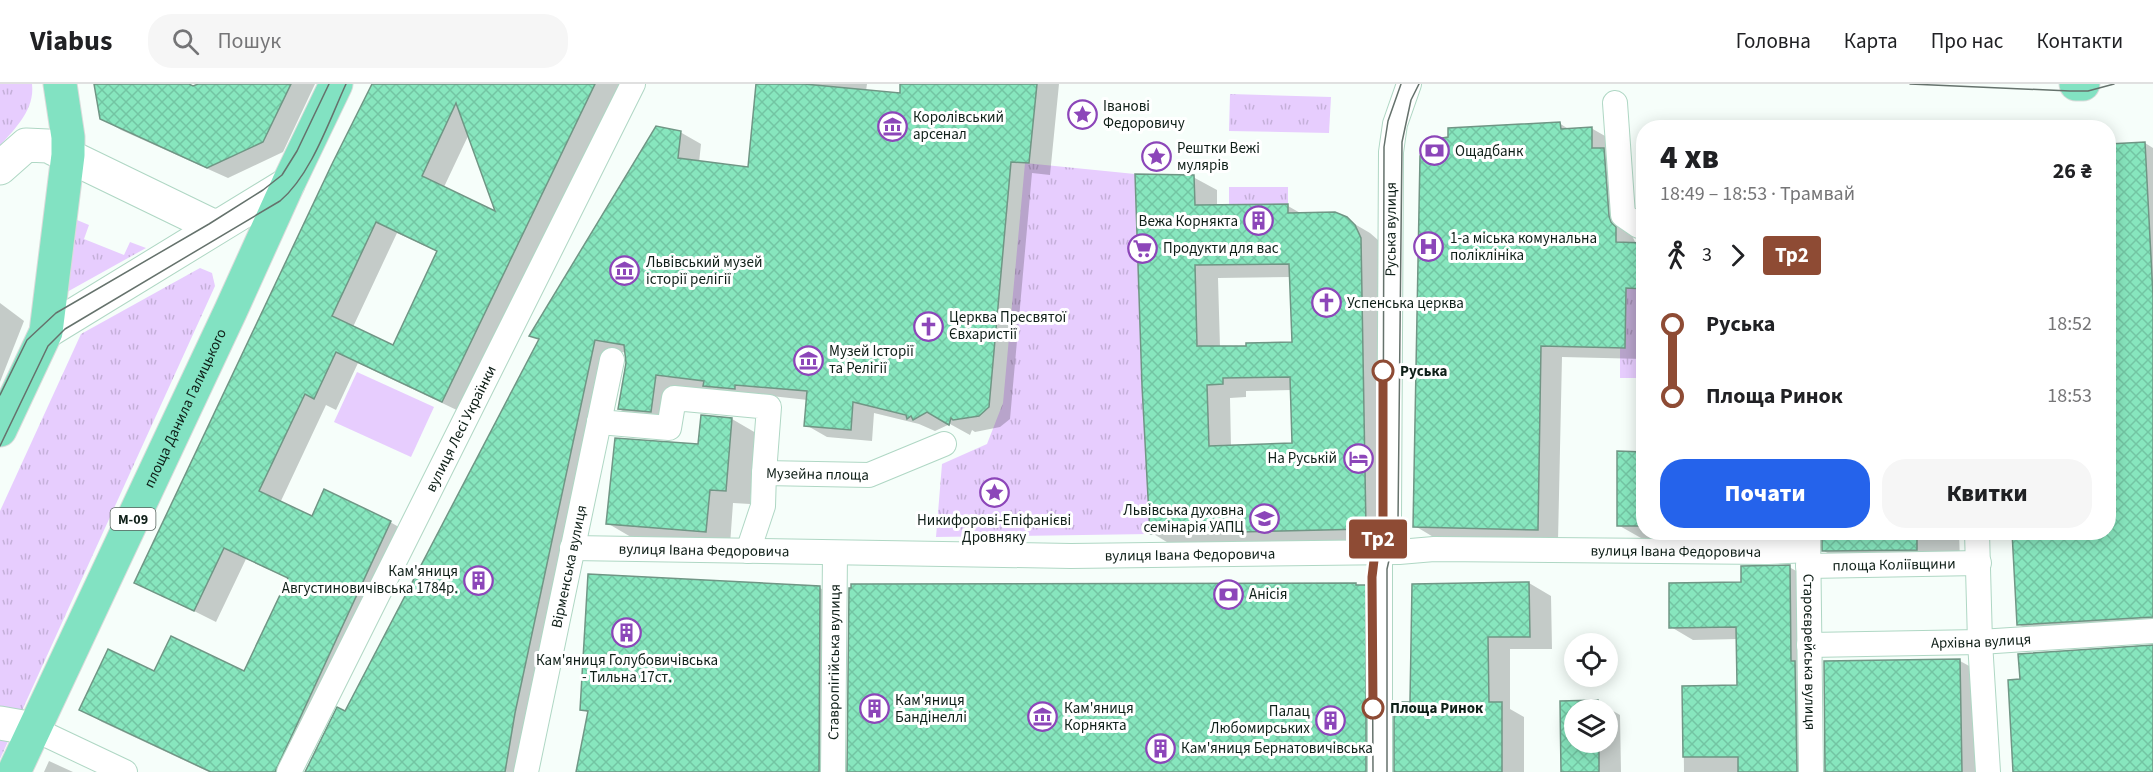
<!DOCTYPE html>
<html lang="uk">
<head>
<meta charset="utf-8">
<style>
  body { margin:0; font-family:"Source Sans 3",sans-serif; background:#f6f6f6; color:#202124; height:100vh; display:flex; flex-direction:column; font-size:22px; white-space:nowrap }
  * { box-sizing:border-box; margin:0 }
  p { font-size:20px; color:#757577 }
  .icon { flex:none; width:33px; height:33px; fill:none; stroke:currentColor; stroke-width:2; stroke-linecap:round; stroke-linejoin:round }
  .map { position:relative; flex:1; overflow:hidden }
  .details { position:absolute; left:1636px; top:36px; width:480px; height:420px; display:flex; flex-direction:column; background:#fff; border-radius:24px; box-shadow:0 3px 15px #0003 }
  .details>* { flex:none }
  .badge { padding:0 12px; border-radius:4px; font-size:21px; line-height:39px }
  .tools { position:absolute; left:1564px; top:549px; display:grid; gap:12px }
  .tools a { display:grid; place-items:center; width:54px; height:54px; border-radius:50%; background:#fff; box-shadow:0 3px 15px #0003; font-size:30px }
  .map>.badge { position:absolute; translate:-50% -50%; box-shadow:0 0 0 3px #fff }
  .legs { display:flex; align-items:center; gap:9px; height:66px; padding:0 24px; font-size:20px }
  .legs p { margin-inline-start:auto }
  .headline { display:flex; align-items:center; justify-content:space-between; height:102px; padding:0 24px }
  h1 { font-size:33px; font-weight:800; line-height:45px }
  .cta { display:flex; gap:12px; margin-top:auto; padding:12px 24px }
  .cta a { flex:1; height:69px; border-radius:24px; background:#2563eb; color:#fff; font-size:24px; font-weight:800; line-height:69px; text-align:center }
  .cta a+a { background:#f6f6f6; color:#202124 }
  ul { padding:0 24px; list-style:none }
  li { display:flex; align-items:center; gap:21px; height:72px; font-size:22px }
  li i { display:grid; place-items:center; width:9px; height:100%; margin:0 8px; background:currentColor }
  li i::after { content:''; width:15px; height:15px; margin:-8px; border:4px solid; border-radius:50%; background:#fff }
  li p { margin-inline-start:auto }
  li:first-child i { background:linear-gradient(#0000 50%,currentColor 0) }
  li:last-child i { background:linear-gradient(currentColor 50%,#0000 0) }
  header { display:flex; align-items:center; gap:36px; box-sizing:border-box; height:84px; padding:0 30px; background:#fff; border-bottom:2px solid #e0e0e0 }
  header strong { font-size:28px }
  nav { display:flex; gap:33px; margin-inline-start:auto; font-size:21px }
  .search { width:420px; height:54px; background:#f6f6f6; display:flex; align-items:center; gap:15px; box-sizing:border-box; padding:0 21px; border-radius:24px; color:#757577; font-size:22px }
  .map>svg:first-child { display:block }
</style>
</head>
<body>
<header>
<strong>Viabus</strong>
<div class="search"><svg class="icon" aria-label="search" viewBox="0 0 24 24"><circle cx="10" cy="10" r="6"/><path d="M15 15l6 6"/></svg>Пошук</div>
<nav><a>Головна</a><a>Карта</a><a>Про нас</a><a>Контакти</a></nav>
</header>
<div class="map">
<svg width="2153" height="688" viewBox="0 0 2153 688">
  <defs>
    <pattern id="grass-tufts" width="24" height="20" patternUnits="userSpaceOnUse" patternTransform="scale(1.5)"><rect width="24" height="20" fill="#e7cdfe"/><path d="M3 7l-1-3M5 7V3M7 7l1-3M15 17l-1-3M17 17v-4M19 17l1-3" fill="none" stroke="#c5b0d9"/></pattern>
    <pattern id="building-cross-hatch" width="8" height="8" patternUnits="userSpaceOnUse" patternTransform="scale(1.5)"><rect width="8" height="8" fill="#87e6be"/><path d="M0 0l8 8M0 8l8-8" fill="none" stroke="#73c5a3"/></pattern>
  </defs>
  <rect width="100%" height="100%" fill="#f6fefa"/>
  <g fill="url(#grass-tufts)">
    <path d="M0 0H32C35 26 15 44 0 62Z"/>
    <path d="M1230 10 1331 13 1329 49 1229 47Z"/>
    <path d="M1025 79 1135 90 1142 302 1150 450 936 453 942 380 987 360 1003 319Z"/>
    <path d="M1229 103H1288V120L1229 121Z"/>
    <path d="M77 136 89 141 84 155 124 171 130 158 146 164 67 208Z"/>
    <path d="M200 184 212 189 215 202 0 675V427L81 250Z"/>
    <path d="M1622 204 1644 205V294H1620V264H1625Z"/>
  </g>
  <path fill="#e7cdfe" d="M357 288 434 323 411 373 334 338Z"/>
  <g fill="#0003" fill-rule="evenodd">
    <path d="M95 0H185L193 4 203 0H315L283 68 228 94 121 46 101 34Z"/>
    <path d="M374 0H622L463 329 358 279 336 326 326 321 280 419 312 434 390 438 411 450 300 688H209L102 638 81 625 155 589H245L290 495 246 475 216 538 136 498ZM469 50 497 130 444 103ZM397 149 438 168 393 263 353 243Z"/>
    <path d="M757 0H867L866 7 917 12 918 0H1059L1050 91 1032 89 1010 335 1000 343 975 348 972 346 970 351 950 340 935 347 919 340 874 329 872 357 827 353 806 341 808 316 677 302 672 339 640 337 619 325 627 279V269L616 267 528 688H307L346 629 540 256 531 251 680 48 701 60 699 79 749 85Z"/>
    <path d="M1559 39 1570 46 1591 44 1612 56 1629 145 1636 160H1644V275L1562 273 1558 457 1435 454 1415 442Z"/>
    <path d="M1670 41 1710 44H1671Z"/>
    <path d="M2145 59 2153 64V545L2039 552 2018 540 2109 448V61Z"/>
    <path d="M1193 93 1217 106V122H1288L1302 130 1346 135 1370 149 1378 156 1385 169 1389 458 1175 463 1152 449ZM1291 193 1294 259 1220 263 1218 194ZM1292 306 1293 361 1231 363 1230 314 1246 313V307Z"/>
    <path d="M0 219 24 237 0 298Z"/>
    <path d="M732 335 756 349 750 420 733 419 730 461 631 453 607 439Z"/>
    <path d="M1644 369V448H1959L1960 478 1847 480 1824 467 1823 449 1818 454 1765 466 1746 455 1641 454 1618 441Z"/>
    <path d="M1789 483 1811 495 1818 688H1684L1683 604 1739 603 1738 555 1693 556 1671 543 1743 499Z"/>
    <path d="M590 491 820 504 842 517 841 688H577L589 629 582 625Z"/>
    <path d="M1529 499 1551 512 1552 565H1510V625L1524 633V688H1396L1411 620 1413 501Z"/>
    <path d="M1355 501 1365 502 1388 515V688H849Z"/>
    <path d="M1960 577 1982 589 1983 688H1827L1825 578Z"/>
    <path d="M1598 618 1620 631 1621 688H1563L1562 619ZM1575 626H1608V658H1575Z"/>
    <path d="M49 677 73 688H44Z"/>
  </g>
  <g fill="url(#building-cross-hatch)" stroke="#709685" stroke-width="1.5" fill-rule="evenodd">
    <path d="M94 0H189L193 2 198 0H291L263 58 207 84 100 35Z"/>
    <path d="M372 0H595L442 318 336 268 314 315 305 310 259 407 312 432 324 405 391 437 275 688H211L79 626 108 565 154 587 171 552 244 587 288 494 224 464 194 527 134 499 332 80ZM456 19 495 127 422 92ZM376 138 437 167 393 261 332 232Z"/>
    <path d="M756 0H804L900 9V0H1037L1029 79 1011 78 989 323 979 332 953 336 951 334 949 341 927 328 913 336 911 332 907 335 906 331 853 318 851 346 804 342 807 307 735 301V305L703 302 704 297 656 291 651 328 618 325 626 279 624 261 595 256 515 629 505 688H305L337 623 345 627 539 255 529 252 656 42 681 47 678 74 748 83Z"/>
    <path d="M1560 38 1561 45 1592 43V64H1604L1609 132 1611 138 1616 143V158L1644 159V205L1626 204 1625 264 1541 262 1538 446 1413 443 1420 72 1430 56 1448 53V44Z"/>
    <path d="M2145 58 2153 212V533L2017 541 2012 448H2109V60Z"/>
    <path d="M1135 90 1194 91 1195 121 1288 120V129L1335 128 1347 133 1355 141 1361 154 1366 445 1150 450 1142 302ZM1289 180 1292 258 1246 259V262H1197L1195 181ZM1290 293 1292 359 1209 362 1207 301 1223 300V294Z"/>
    <path d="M701 331 732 334 726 407 710 406 706 448 606 440 615 354 698 360Z"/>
    <path d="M1617 367 1644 368V442H1617Z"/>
    <path d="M1741 448H1794V452L1741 454Z"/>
    <path d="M1822 448H1917V466L1822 467Z"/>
    <path d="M1790 481 1791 577H1795L1797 688H1738V673H1683L1682 602 1737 601 1736 543 1669 544V499L1741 498V482Z"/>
    <path d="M588 490 820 502 819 688H576L588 627 580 626Z"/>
    <path d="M1529 498 1530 553H1488L1489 618H1502V688H1394V618H1410L1412 500Z"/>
    <path d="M1356 499V501H1366V688H847L849 504H851V500Z"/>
    <path d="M2153 561V688H2013L2008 596 2020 595 2018 570Z"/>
    <path d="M1960 575 1962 688H1825L1824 577Z"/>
    <path d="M1598 616V626H1575V658H1599V688H1561L1560 617Z"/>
  </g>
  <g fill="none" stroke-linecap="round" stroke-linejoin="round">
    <defs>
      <g id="pedestrian">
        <path d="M1615 19 1623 131 1639 142H1644"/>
        <path d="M599 338 669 344 674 314 769 323 764 389"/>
        <path id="s1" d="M1808 448 1811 688"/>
        <path d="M1977 448 1980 558 1988 688"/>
        <path id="s2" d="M572 464 1071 472 1399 468 1434 465 1768 468 1808 466"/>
        <path id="s3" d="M748 467 763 422 764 389 869 391 944 360"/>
        <path id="s4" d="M1808 482 1979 479"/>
        <path id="s5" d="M1809 561 1980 558 2153 547"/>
        <path d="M34 645 125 688"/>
        <path id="s6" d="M289 688 633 0"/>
        <path id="s7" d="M526 688 612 276"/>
        <path id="s8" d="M833 688 835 469"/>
        <path id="s9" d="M1380 688V468L1389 436 1391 68 1395 40 1409 0"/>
      </g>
      <g id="minor">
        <path d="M0 84 26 61 48 62 209 140 218 142"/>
        <path d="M46 248 288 100"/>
        <path d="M0 639 34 645"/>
      </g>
      <g id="primary">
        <path d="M2076 0H2083"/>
        <path d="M0 346 46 248 68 71V53L60 0"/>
        <path id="s10" d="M14 688 231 226 288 100 336 0"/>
      </g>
    </defs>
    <use href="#pedestrian" stroke="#afd7c4" stroke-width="26"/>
    <use href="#minor" stroke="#afd7c4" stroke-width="35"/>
    <use href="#primary" stroke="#d9dbda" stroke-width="35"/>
    <use href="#pedestrian" stroke="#fff" stroke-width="24"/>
    <use href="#minor" stroke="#fff" stroke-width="33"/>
    <use href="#primary" stroke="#82e2c2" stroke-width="33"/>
    <g stroke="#65726c" stroke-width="1.5">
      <path d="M1910 0 2070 7H2088L2114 0"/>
      <path d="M0 311 27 256 56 229 209 140 263 106 282 91 297 67 329 0"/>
      <path d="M0 362 48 262 65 245 280 117C311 91 329 37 346 0"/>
      <path d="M1373 688 1372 493 1375 468 1383 437 1384 63 1388 37 1401 0"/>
      <path d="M1387 688V485L1398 437 1402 58 1411 16 1419 0"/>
    </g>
  </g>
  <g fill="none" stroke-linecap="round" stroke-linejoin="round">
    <defs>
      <path id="line-1" d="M1373 624 1372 493 1375 468 1383 436V287"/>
    </defs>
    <use href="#line-1" stroke="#fff" stroke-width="14"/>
    <use href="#line-1" stroke="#8e4b34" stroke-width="9"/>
  </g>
  <defs>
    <symbol id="sight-ring" viewBox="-11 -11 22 22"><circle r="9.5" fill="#fff" stroke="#8c46b9" stroke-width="1.5"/><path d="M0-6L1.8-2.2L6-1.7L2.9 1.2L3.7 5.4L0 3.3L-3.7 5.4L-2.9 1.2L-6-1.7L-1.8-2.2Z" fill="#8c46b9"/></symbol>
    <symbol id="museum-ring" viewBox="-11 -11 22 22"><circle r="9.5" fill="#fff" stroke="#8c46b9" stroke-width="1.5"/><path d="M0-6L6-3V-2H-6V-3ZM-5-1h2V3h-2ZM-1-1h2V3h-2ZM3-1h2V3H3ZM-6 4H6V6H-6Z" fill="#8c46b9"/></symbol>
    <symbol id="bank-ring" viewBox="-11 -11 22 22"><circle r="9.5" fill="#fff" stroke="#8c46b9" stroke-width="1.5"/><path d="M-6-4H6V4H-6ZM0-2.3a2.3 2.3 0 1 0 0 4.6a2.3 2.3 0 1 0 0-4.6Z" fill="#8c46b9"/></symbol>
    <symbol id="building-ring" viewBox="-11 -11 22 22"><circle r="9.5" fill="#fff" stroke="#8c46b9" stroke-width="1.5"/><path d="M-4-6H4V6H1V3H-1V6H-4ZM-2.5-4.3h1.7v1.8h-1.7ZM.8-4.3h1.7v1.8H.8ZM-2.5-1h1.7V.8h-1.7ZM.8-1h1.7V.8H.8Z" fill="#8c46b9"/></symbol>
    <symbol id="hospital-ring" viewBox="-11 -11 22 22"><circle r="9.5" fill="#fff" stroke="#8c46b9" stroke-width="1.5"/><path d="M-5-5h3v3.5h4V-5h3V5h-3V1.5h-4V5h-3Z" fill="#8c46b9"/></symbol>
    <symbol id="supermarket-ring" viewBox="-11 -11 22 22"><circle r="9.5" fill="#fff" stroke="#8c46b9" stroke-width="1.5"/><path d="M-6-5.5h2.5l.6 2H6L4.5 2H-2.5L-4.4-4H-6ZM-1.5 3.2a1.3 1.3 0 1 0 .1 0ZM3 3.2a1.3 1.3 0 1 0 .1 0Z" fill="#8c46b9"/></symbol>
    <symbol id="church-ring" viewBox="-11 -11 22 22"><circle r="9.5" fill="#fff" stroke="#8c46b9" stroke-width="1.5"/><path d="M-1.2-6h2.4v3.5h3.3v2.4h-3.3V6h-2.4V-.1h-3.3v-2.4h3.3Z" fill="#8c46b9"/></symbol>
    <symbol id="hotel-ring" viewBox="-11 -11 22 22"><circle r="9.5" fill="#fff" stroke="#8c46b9" stroke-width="1.5"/><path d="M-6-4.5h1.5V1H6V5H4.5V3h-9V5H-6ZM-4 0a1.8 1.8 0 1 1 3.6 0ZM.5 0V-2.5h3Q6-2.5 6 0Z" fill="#8c46b9"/></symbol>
    <symbol id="university-ring" viewBox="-11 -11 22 22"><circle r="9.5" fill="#fff" stroke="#8c46b9" stroke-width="1.5"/><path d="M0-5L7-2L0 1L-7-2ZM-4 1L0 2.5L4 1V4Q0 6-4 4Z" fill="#8c46b9"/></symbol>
  </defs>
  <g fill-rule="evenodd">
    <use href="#sight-ring" x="1066" y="14" width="33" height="33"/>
    <use href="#museum-ring" x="876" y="26" width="33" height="33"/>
    <use href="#bank-ring" x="1418" y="50" width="33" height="33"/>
    <use href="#sight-ring" x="1140" y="56" width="33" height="33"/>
    <use href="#building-ring" x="1242" y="120" width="33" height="33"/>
    <use href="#hospital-ring" x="1412" y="146" width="33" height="33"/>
    <use href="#supermarket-ring" x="1126" y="148" width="33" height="33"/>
    <use href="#museum-ring" x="608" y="170" width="33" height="33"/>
    <use href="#church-ring" x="1310" y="202" width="33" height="33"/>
    <use href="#church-ring" x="912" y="226" width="33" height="33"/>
    <use href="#museum-ring" x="792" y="260" width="33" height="33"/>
    <use href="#hotel-ring" x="1342" y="358" width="33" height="33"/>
    <use href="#sight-ring" x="978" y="392" width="33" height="33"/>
    <use href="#university-ring" x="1248" y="418" width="33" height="33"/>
    <use href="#building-ring" x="462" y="480" width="33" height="33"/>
    <use href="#bank-ring" x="1212" y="494" width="33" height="33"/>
    <use href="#building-ring" x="610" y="532" width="33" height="33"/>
    <use href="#building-ring" x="858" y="608" width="33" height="33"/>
    <use href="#museum-ring" x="1026" y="616" width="33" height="33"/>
    <use href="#building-ring" x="1314" y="620" width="33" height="33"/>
    <use href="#building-ring" x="1144" y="648" width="33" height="33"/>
  </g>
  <g fill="#fff" stroke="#8e4b34" stroke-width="3">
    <circle cx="1383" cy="287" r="10"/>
    <circle cx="1373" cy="624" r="10"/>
  </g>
  <g text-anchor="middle" stroke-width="6" stroke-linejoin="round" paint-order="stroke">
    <rect fill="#fff" stroke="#57625d" stroke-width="1.5" x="110.5" y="424" width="45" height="22" rx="4.5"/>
    <g font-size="14" font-weight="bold" fill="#0f1f18">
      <text x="133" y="440">М-09</text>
    </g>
    <g font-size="15" fill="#0f1f18" stroke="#fff" text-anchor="start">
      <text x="1103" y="27">Іванові<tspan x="1103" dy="17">Федоровичу</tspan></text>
      <text x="913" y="38">Королівський<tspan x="913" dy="17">арсенал</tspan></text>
      <text x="1177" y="69">Рештки Вежі<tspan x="1177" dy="17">мулярів</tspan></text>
      <text x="1455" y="72">Ощадбанк</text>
      <text x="1238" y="142" text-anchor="end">Вежа Корнякта</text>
      <text x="1450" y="159">1-а міська комунальна<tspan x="1450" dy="17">поліклініка</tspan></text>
      <text x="1163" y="169">Продукти для вас</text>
      <text x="646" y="183">Львівський музей<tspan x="646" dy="17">історії релігії</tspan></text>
      <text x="1347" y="224">Успенська церква</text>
      <text x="949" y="238">Церква Пресвятої<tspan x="949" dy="17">Євхаристії</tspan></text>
      <text x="829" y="272">Музей Історії<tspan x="829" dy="17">та Релігії</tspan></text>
      <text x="1337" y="379" text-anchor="end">На Руській</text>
      <text x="1244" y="431" text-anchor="end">Львівська духовна<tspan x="1244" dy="17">семінарія УАПЦ</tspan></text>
      <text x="994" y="441" text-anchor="middle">Никифорові-Епіфанієві<tspan x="994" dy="17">Дровняку</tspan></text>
      <text x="458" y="492" text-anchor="end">Кам'яниця<tspan x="458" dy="17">Августиновичівська 1784р.</tspan></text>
      <text x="1249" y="515">Анісія</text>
      <text x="627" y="581" text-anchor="middle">Кам'яниця Голубовичівська<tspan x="627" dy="17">- Тильна 17ст.</tspan></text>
      <text x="895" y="621">Кам'яниця<tspan x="895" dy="17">Бандінеллі</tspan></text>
      <text x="1064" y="629">Кам'яниця<tspan x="1064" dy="17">Корнякта</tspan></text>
      <text x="1310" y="632" text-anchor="end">Палац<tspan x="1310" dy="17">Любомирських</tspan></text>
      <text x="1181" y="669">Кам'яниця Бернатовичівська</text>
    </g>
    <g font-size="15" fill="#0f1f18" stroke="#fff">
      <text dy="5" stroke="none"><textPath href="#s9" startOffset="544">Руська вулиця</textPath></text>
      <text dy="5" stroke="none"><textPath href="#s10" startOffset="402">площа Данила Галицького</textPath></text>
      <text dy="5" stroke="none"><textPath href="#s6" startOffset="384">вулиця Лесі Українки</textPath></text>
      <text dy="5" stroke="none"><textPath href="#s3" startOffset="134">Музейна площа</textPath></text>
      <text dy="5" stroke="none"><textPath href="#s2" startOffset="132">вулиця Івана Федоровича</textPath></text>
      <text dy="5" stroke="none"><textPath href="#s2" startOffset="1104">вулиця Івана Федоровича</textPath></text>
      <text dy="5" stroke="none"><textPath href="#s2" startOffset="618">вулиця Івана Федоровича</textPath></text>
      <text dy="5" stroke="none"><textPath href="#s4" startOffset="86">площа Коліївщини</textPath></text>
      <text dy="5" stroke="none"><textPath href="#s7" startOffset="210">Вірменська вулиця</textPath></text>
      <text dy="5" stroke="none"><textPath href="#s5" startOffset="172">Архівна вулиця</textPath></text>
      <text dy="5" stroke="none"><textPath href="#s1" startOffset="120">Староєврейська вулиця</textPath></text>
      <text dy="5" stroke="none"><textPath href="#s8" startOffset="110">Ставропігійська вулиця</textPath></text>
    </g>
    <g font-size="15" font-weight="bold" fill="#0f1f18" stroke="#fff" text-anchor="start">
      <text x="1400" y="292">Руська</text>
      <text x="1390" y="629">Площа Ринок</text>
    </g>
  </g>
</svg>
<div class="tools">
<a><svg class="icon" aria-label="locate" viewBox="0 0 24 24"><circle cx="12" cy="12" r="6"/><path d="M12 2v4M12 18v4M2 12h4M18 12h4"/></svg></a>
<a><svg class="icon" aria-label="layers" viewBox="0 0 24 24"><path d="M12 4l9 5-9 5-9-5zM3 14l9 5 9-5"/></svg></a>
</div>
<b class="badge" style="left:1378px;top:455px;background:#8e4b34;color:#fff">Тр2</b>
<section class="details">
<div class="headline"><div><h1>4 хв</h1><p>18:49 – 18:53 · Трамвай</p></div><b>26 ₴</b></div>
<div class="legs"><svg class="icon" aria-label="walk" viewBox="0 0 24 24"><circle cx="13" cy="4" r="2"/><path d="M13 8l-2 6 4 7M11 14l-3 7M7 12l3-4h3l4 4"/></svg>3<svg class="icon" aria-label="forward" viewBox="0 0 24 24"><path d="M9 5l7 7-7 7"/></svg><b class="badge" style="background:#8e4b34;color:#fff">Тр2</b></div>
<ul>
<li><i style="color:#8e4b34"></i><b>Руська</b><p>18:52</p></li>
<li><i style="color:#8e4b34"></i><b>Площа Ринок</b><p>18:53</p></li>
</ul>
<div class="cta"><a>Почати</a><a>Квитки</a></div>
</section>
</div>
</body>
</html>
